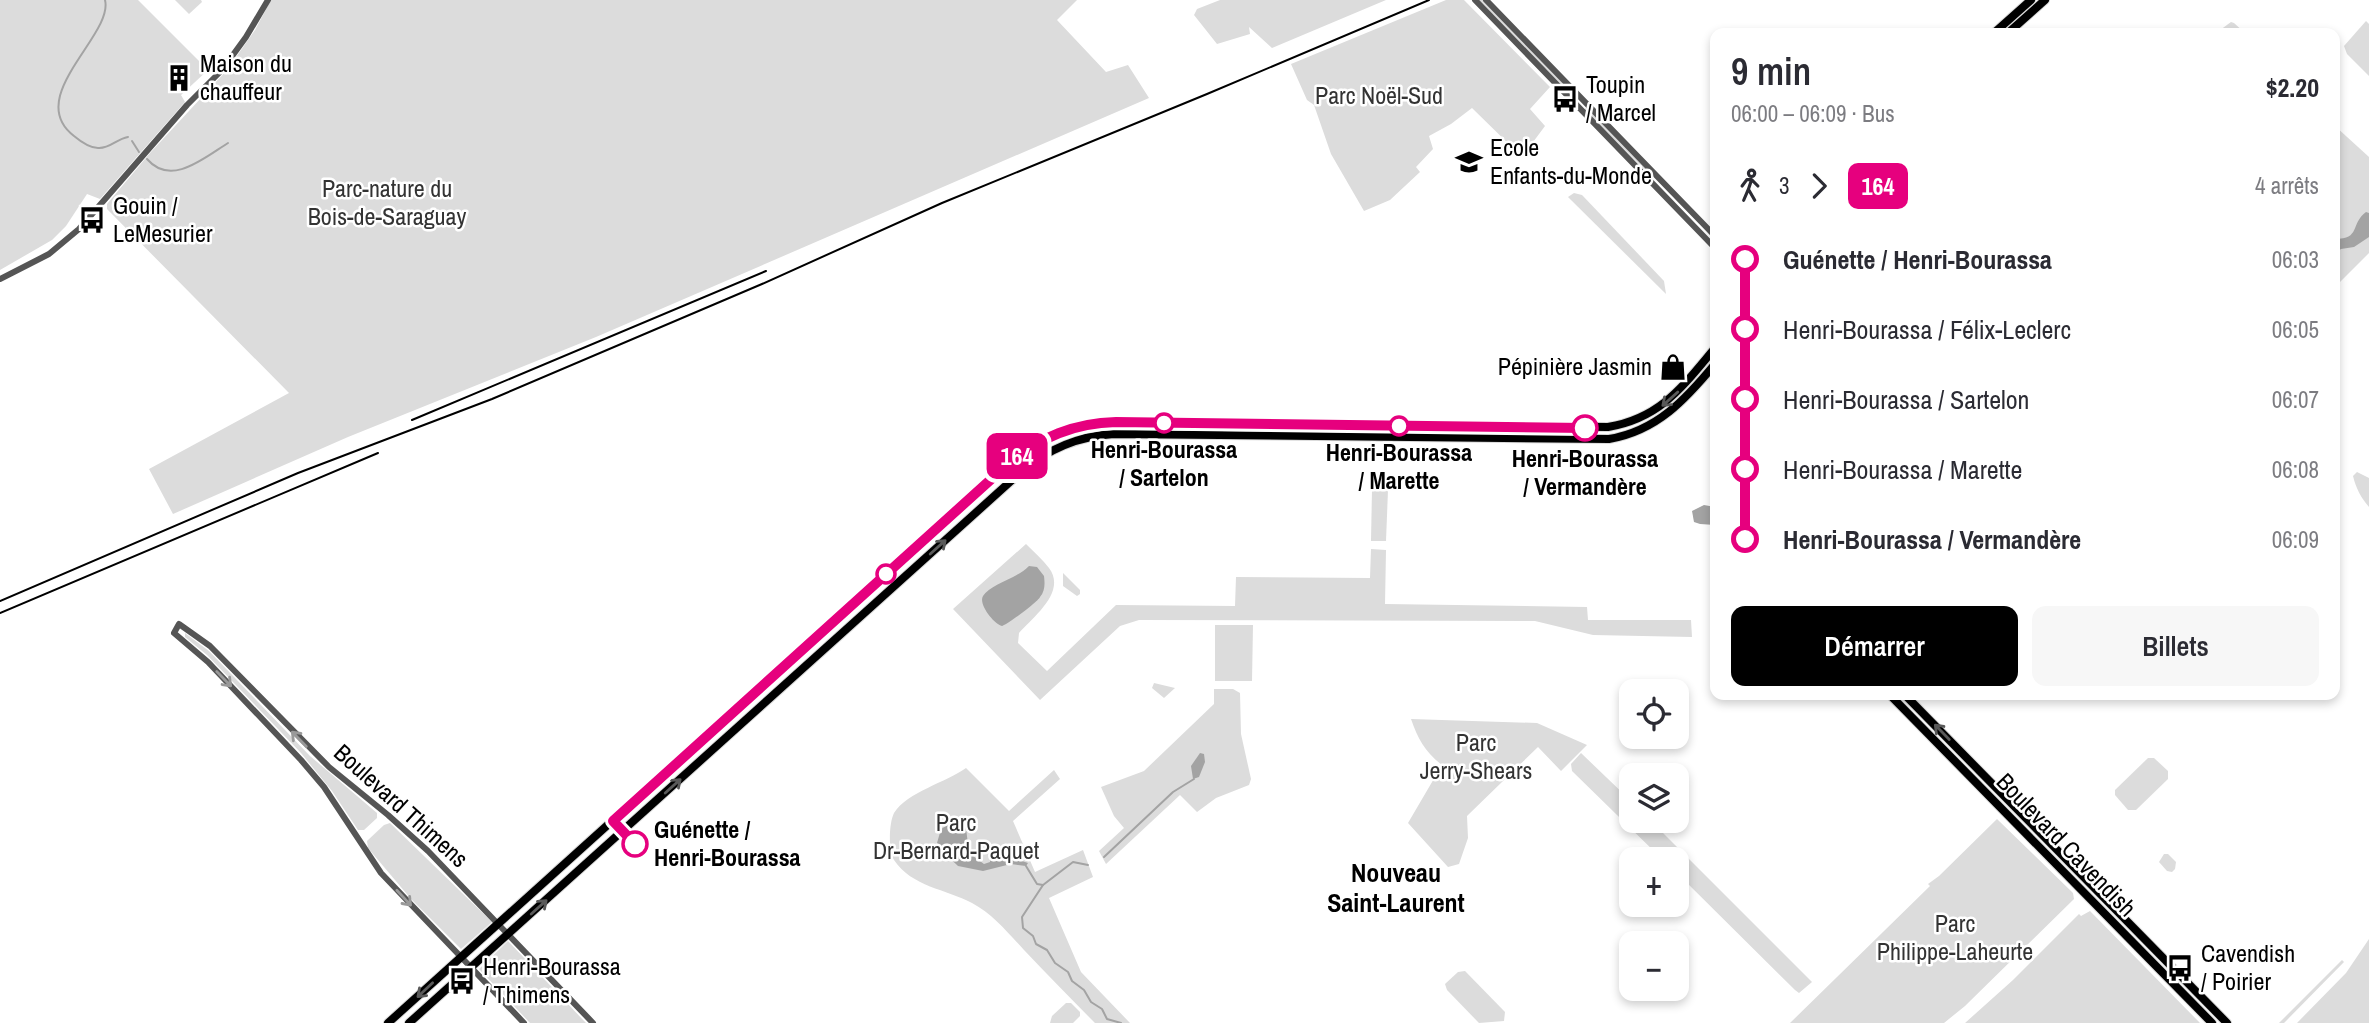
<!DOCTYPE html>
<html lang="fr">
<head>
<meta charset="utf-8">
<style>
  body { margin:0; font-family:"Archivo Narrow",sans-serif; background:#f7f7f7; color:#2b2b33; height:100vh; display:flex; flex-direction:column; font-size:26px; white-space:nowrap }
  * { box-sizing:border-box; margin:0 }
  p { font-size:23px; color:#7c7c81 }
  .icon { flex:none; width:38px; height:38px; fill:none; stroke:currentColor; stroke-width:2; stroke-linecap:round; stroke-linejoin:round }
  .map { position:relative; flex:1; overflow:hidden }
  .sheet { position:absolute; left:1710px; top:28px; width:630px; height:672px; display:flex; flex-direction:column; background:#fff; border-radius:14px; box-shadow:0 4px 10px #0003 }
  .sheet>* { flex:none }
  .badge { padding:0 14px; border-radius:10px; font-size:24px; line-height:46px }
  .controls { position:absolute; left:1619px; top:679px; display:grid; gap:14px }
  .controls a { display:grid; place-items:center; width:70px; height:70px; border-radius:14px; background:#fff; box-shadow:0 4px 10px #0003; font-size:35px }
  .map>.badge { position:absolute; translate:-50% -50%; box-shadow:0 0 0 4px #fff }
  .legs { display:flex; align-items:center; gap:10px; height:77px; padding:0 21px; font-size:23px }
  .legs p { margin-inline-start:auto }
  .head { display:flex; align-items:center; justify-content:space-between; height:119px; padding:0 21px }
  h1 { font-size:38px; font-weight:600; line-height:52px }
  .button { display:flex; gap:14px; margin-top:auto; padding:14px 21px }
  .button a { flex:1; height:80px; border-radius:14px; background:#000; color:#fff; font-size:28px; font-weight:600; line-height:80px; text-align:center }
  .button a+a { background:#f7f7f7; color:#2b2b33 }
  ul { padding:0 21px; list-style:none }
  li { display:flex; align-items:center; gap:24px; height:70px; font-size:26px }
  li i { display:grid; place-items:center; width:10px; height:100%; margin:0 9px; background:currentColor }
  li i::after { content:''; width:18px; height:18px; margin:-9px; border:5px solid; border-radius:50%; background:#fff }
  li p { margin-inline-start:auto }
  li:first-child i { background:linear-gradient(#0000 50%,currentColor 0) }
  li:last-child i { background:linear-gradient(currentColor 50%,#0000 0) }
  .map>svg:first-child { display:block }
</style>
</head>
<body>
<div class="map">
<svg width="2369" height="1023" viewBox="0 0 2369 1023">
  <rect width="100%" height="100%" fill="#fff"/>
  <g fill="#dcdcdc">
    <path d="M0 0H138L208 70 181 95 185 102 100 199 87 194 66 226 52 240 0 270Z"/>
    <path d="M175 0H201L202 2 189 14Z"/>
    <path d="M271 0H1077L1057 20 1106 72 1128 65 1149 98 596 337 348 437 173 514 149 469 289 393 107 209V204L150 153 227 70 255 30Z"/>
    <path d="M1220 0H1386L1272 48 1249 27 1250 34 1217 44 1194 15 1197 9Z"/>
    <path d="M1446 0H1464L1550 87 1530 109 1545 126 1522 157 1472 108 1451 124 1429 136 1433 149 1416 167 1420 172 1390 200 1364 211 1331 154 1314 105 1307 100 1291 64Z"/>
    <path d="M1477 0H1484L1574 94 1571 97Z"/>
    <path d="M2366 21 2369 24V76L2347 54 2344 46Z"/>
    <path d="M2231 22 2234 23 2245 33H2216Z"/>
    <path d="M1587 107 1653 176V178L1584 110Z"/>
    <path d="M2335 126 2369 157V253L2335 287Z"/>
    <path d="M1574 193 1582 195 1664 281 1666 294 1568 197Z"/>
    <path d="M2357 472 2369 478V507C2361 498 2356 488 2353 476Z"/>
    <path d="M1372 490H1388L1386 541H1371Z"/>
    <path d="M1026 544C1034 552 1043 560 1049 568 1067 592 1033 617 1019 633L1018 643 1047 671 1116 605 1235 606 1236 577 1370 578 1371 549 1386 550 1385 604 1587 607 1588 620H1691L1692 637 1593 635 1535 621 1139 620 1120 626 1040 700 953 609Z"/>
    <path d="M1063 573 1080 590V594L1077 596 1063 586Z"/>
    <path d="M1215 625H1253L1252 681H1215Z"/>
    <path d="M185 633 209 651 310 756 377 813V818L364 830H358L332 791 301 753 207 655 185 637Z"/>
    <path d="M1154 683 1175 688 1164 698 1152 688Z"/>
    <path d="M1214 689H1233L1240 693 1241 734 1251 779 1249 785 1216 798 1197 812 1180 795 1106 864 1099 851 1124 828 1114 816 1101 787 1144 771 1214 704Z"/>
    <path d="M1411 719 1537 723 1587 745 1561 771 1538 747 1467 816 1468 838 1459 864 1448 867 1408 823 1442 765C1425 752 1418 739 1411 719Z"/>
    <path d="M1581 753 1631 801V821H1651L1812 982 1799 993 1795 990 1677 873 1676 859H1662L1572 771 1571 764Z"/>
    <path d="M2148 758H2154L2168 771V779L2136 810H2128L2115 795V790Z"/>
    <path d="M966 768 1009 811 1054 770 1060 779 1013 821 1035 872 1083 850 1093 877 1049 898 1081 972 1130 1023H1095C1071 999 1047 974 1024 950 1008 933 993 914 972 903 946 889 912 887 894 860 888 850 889 823 894 813 907 792 947 782 966 768Z"/>
    <path d="M1997 819 2073 893 2074 899 1965 1006 1944 1023H1790L1930 886 1928 884 1939 876Z"/>
    <path d="M390 823 492 922 461 949 411 899 368 848 367 841 384 825Z"/>
    <path d="M2164 854H2168L2176 862 2175 869 2172 872 2167 871 2159 862Z"/>
    <path d="M2090 911 2200 1023H1965L2013 980 2079 914 2081 916Z"/>
    <path d="M2369 939V1023H2297L2346 973Z"/>
    <path d="M508 941 586 1023H530L479 969Z"/>
    <path d="M2342 960 2344 962 2284 1023H2279Z"/>
    <path d="M1465 971 1505 1012 1504 1021 1479 1023 1447 990 1445 984 1458 972Z"/>
    <path d="M1066 1003H1071L1080 1012V1016L1073 1023H1050L1052 1016Z"/>
  </g>
  <g fill="#a3a3a3">
    <path d="M2366 212 2369 213V237L2354 247 2341 249 2335 253V239C2361 239 2350 224 2366 212Z"/>
    <path d="M1704 505 1715 507V525L1700 524 1694 522 1692 511Z"/>
    <path d="M1029 566 1037 567 1044 576C1045 584 1045 591 1040 597 1038 602 1005 626 1002 626 994 624 978 604 983 596 990 584 1018 578 1029 566Z"/>
    <path d="M1200 753 1204 754 1205 762 1199 777 1193 779 1191 766Z"/>
    <path d="M953 822 962 824 966 828 969 853 984 864 990 862V855L994 851 1007 860H1019L1028 863 1026 866 1011 864 983 871 958 866 941 850 937 843 941 829Z"/>
  </g>
  <g fill="none" stroke-linecap="round" stroke-linejoin="round">
    <g stroke="#a3a3a3" stroke-width="2">
      <path d="M105 0C114 35 23 97 74 136 80 141 90 148 98 148 110 149 116 139 128 137"/>
      <path d="M132 141 139 152"/>
      <path d="M147 159C171 187 204 158 228 143"/>
      <path d="M1104 857 1173 792 1194 779"/>
      <path d="M1026 866 1037 884 1043 885 1073 862 1088 865"/>
      <path d="M1043 885 1022 917 1023 928 1033 936 1036 944 1047 950 1055 963 1068 972 1072 981 1084 990 1091 1002 1102 1009 1107 1019 1121 1023"/>
    </g>
    <defs>
      <g id="major">
        <path d="M1994 33 2031 0"/>
        <path d="M2008 33 2045 0"/>
        <path d="M1890 695 2212 1023"/>
        <path d="M1905 695 2227 1023"/>
        <path d="M388 1023 1008 464C1038 439 1070 425 1108 422L1608 427C1661 418 1683 386 1715 348"/>
        <path d="M409 1023 1021 472C1048 449 1078 436 1114 434L1609 439C1657 431 1686 399 1715 364"/>
      </g>
    </defs>
    <use href="#major" stroke="#dbdbdb" stroke-width="10"/>
    <g stroke="#555" stroke-width="6">
      <path d="M1475 0 1715 248"/>
      <path d="M1486 0 1715 236"/>
      <path d="M0 279 49 254 79 229 187 105 222 70 246 37 268 0"/>
      <path d="M524 1023 381 873 324 787 301 760 208 662 174 633 179 624 210 646 329 767 388 815 428 851 593 1023"/>
    </g>
    <use href="#major" stroke="#000" stroke-width="8"/>
    <g stroke="#000" stroke-width="2">
      <path d="M412 420 766 271"/>
      <path d="M0 601 298 473 492 399 762 284 942 203 1207 94 1429 0"/>
      <path d="M0 613 378 453"/>
    </g>
  </g>
  <defs><path id="oneway-shaft" d="M-6 0H5M1.5-3L5.5 0L1.5 3" fill="none" stroke-width="1.6" stroke-linecap="round" stroke-linejoin="round" transform="scale(1.75)"/></defs>
  <g stroke="#595959">
    <use href="#oneway-shaft" transform="translate(1670 399) rotate(138)"/>
    <use href="#oneway-shaft" transform="translate(938 547) rotate(-42)"/>
    <use href="#oneway-shaft" transform="translate(1942 732) rotate(-134)"/>
    <use href="#oneway-shaft" transform="translate(673 786) rotate(-42)"/>
    <use href="#oneway-shaft" transform="translate(539 907) rotate(-42)"/>
    <use href="#oneway-shaft" transform="translate(425 990) rotate(137)"/>
  </g>
  <g stroke="#999">
    <use href="#oneway-shaft" transform="translate(224 679) rotate(46)"/>
    <use href="#oneway-shaft" transform="translate(299 739) rotate(-134)"/>
    <use href="#oneway-shaft" transform="translate(404 898) rotate(47)"/>
  </g>
  <g fill="none" stroke-linecap="round" stroke-linejoin="round">
    <defs>
      <path id="line-1" d="M635 844 613 821 1008 464C1041 437 1074 423 1116 422L1585 428"/>
    </defs>
    <use href="#line-1" stroke="#fff" stroke-width="16"/>
    <use href="#line-1" stroke="#e6007e" stroke-width="10"/>
  </g>
  <defs>
    <symbol id="building-bare" viewBox="-9 -9 18 18"><path d="M-4-6H4V6H1V3H-1V6H-4ZM-2.5-4.3h1.7v1.8h-1.7ZM.8-4.3h1.7v1.8H.8ZM-2.5-1h1.7V.8h-1.7ZM.8-1h1.7V.8H.8Z" fill="#000" stroke="#fff" stroke-width="2.5" paint-order="stroke"/></symbol>
    <symbol id="bus-bare" viewBox="-9 -9 18 18"><path d="M-5-6H5V4H4V6H2V4H-2V6H-4V4H-5ZM-3.5-4V0h7V-4ZM-3.5 1.2v1.5H-2V1.2ZM2 1.2v1.5H3.5V1.2Z" fill="#000" stroke="#fff" stroke-width="2.5" paint-order="stroke"/></symbol>
    <symbol id="school-bare" viewBox="-9 -9 18 18"><path d="M0-5L7-2L0 1L-7-2ZM-4 1L0 2.5L4 1V4Q0 6-4 4Z" fill="#000" stroke="#fff" stroke-width="2.5" paint-order="stroke"/></symbol>
    <symbol id="shop-bare" viewBox="-9 -9 18 18"><path d="M-5-2.5h2.3a2.7 3.5 0 0 1 5.4 0H5L5.5 6h-11ZM-1.5-2.5h3a1.5 2.3 0 0 0-3 0Z" fill="#000" stroke="#fff" stroke-width="2.5" paint-order="stroke"/></symbol>
  </defs>
  <g fill-rule="evenodd">
    <use href="#building-bare" x="160" y="59" width="38" height="38"/>
    <use href="#bus-bare" x="1546" y="80" width="38" height="38"/>
    <use href="#school-bare" x="1450" y="143" width="38" height="38"/>
    <use href="#bus-bare" x="73" y="201" width="38" height="38"/>
    <use href="#shop-bare" x="1654" y="348" width="38" height="38"/>
    <use href="#bus-bare" x="2161" y="949" width="38" height="38"/>
    <use href="#bus-bare" x="443" y="962" width="38" height="38"/>
  </g>
  <g fill="#fff" stroke="#e6007e" stroke-width="3.5">
    <circle cx="1164" cy="423" r="9"/>
    <circle cx="1399" cy="426" r="9"/>
    <circle cx="1585" cy="428" r="12"/>
    <circle cx="886" cy="574" r="9"/>
    <circle cx="635" cy="844" r="12"/>
  </g>
  <g text-anchor="middle" stroke-width="5" stroke-linejoin="round" paint-order="stroke">
    <g font-size="24" fill="#000" stroke="#fff" text-anchor="start">
      <text x="200" y="72">Maison du<tspan x="200" dy="28">chauffeur</tspan></text>
      <text x="1586" y="93">Toupin<tspan x="1586" dy="28">/ Marcel</tspan></text>
      <text x="1490" y="156">Ecole<tspan x="1490" dy="28">Enfants-du-Monde</tspan></text>
      <text x="113" y="214">Gouin /<tspan x="113" dy="28">LeMesurier</tspan></text>
      <text x="1652" y="375" text-anchor="end">Pépinière Jasmin</text>
      <text x="2201" y="962">Cavendish<tspan x="2201" dy="28">/ Poirier</tspan></text>
      <text x="483" y="975">Henri-Bourassa<tspan x="483" dy="28">/ Thimens</tspan></text>
    </g>
    <g font-size="24" fill="#333" stroke="#fff">
      <text x="1379" y="104">Parc Noël-Sud</text>
      <text x="387" y="197">Parc-nature du<tspan x="387" dy="28">Bois-de-Saraguay</tspan></text>
      <text x="1476" y="751">Parc<tspan x="1476" dy="28">Jerry-Shears</tspan></text>
      <text x="956" y="831">Parc<tspan x="956" dy="28">Dr-Bernard-Paquet</tspan></text>
      <text x="1955" y="932">Parc<tspan x="1955" dy="28">Philippe-Laheurte</tspan></text>
    </g>
    <g font-size="24" font-weight="bold" fill="#000" stroke="#fff">
      <text x="1164" y="458">Henri-Bourassa<tspan x="1164" dy="28">/ Sartelon</tspan></text>
      <text x="1399" y="461">Henri-Bourassa<tspan x="1399" dy="28">/ Marette</tspan></text>
      <text x="1585" y="467">Henri-Bourassa<tspan x="1585" dy="28">/ Vermandère</tspan></text>
      <text x="654" y="838" text-anchor="start">Guénette /<tspan x="654" dy="28">Henri-Bourassa</tspan></text>
    </g>
    <g font-size="24" fill="#000" stroke="#fff">
      <text transform="translate(401 806) rotate(42)" y="8">Boulevard Thimens</text>
      <text transform="translate(2066 845) rotate(46)" y="8">Boulevard Cavendish</text>
    </g>
    <g font-size="26" font-weight="bold" fill="#000" stroke="#fff">
      <text x="1396" y="882">Nouveau<tspan x="1396" dy="30">Saint-Laurent</tspan></text>
    </g>
  </g>
</svg>
<div class="controls">
<a><svg class="icon" aria-label="locate" viewBox="0 0 24 24"><circle cx="12" cy="12" r="6"/><path d="M12 2v4M12 18v4M2 12h4M18 12h4"/></svg></a>
<a><svg class="icon" aria-label="layers" viewBox="0 0 24 24"><path d="M12 4l9 5-9 5-9-5zM3 14l9 5 9-5"/></svg></a>
<a>+</a>
<a>−</a>
</div>
<b class="badge" style="left:1017px;top:456px;background:#e6007e;color:#fff">164</b>
<section class="sheet">
<div class="head"><div><h1>9 min</h1><p>06:00 – 06:09 · Bus</p></div><b>$2.20</b></div>
<div class="legs"><svg class="icon" aria-label="walk" viewBox="0 0 24 24"><circle cx="13" cy="4" r="2"/><path d="M13 8l-2 6 4 7M11 14l-3 7M7 12l3-4h3l4 4"/></svg>3<svg class="icon" aria-label="forward" viewBox="0 0 24 24"><path d="M9 5l7 7-7 7"/></svg><b class="badge" style="background:#e6007e;color:#fff">164</b><p>4 arrêts</p></div>
<ul>
<li><i style="color:#e6007e"></i><b>Guénette / Henri-Bourassa</b><p>06:03</p></li>
<li><i style="color:#e6007e"></i><span>Henri-Bourassa / Félix-Leclerc</span><p>06:05</p></li>
<li><i style="color:#e6007e"></i><span>Henri-Bourassa / Sartelon</span><p>06:07</p></li>
<li><i style="color:#e6007e"></i><span>Henri-Bourassa / Marette</span><p>06:08</p></li>
<li><i style="color:#e6007e"></i><b>Henri-Bourassa / Vermandère</b><p>06:09</p></li>
</ul>
<div class="button"><a>Démarrer</a><a>Billets</a></div>
</section>
</div>
</body>
</html>
